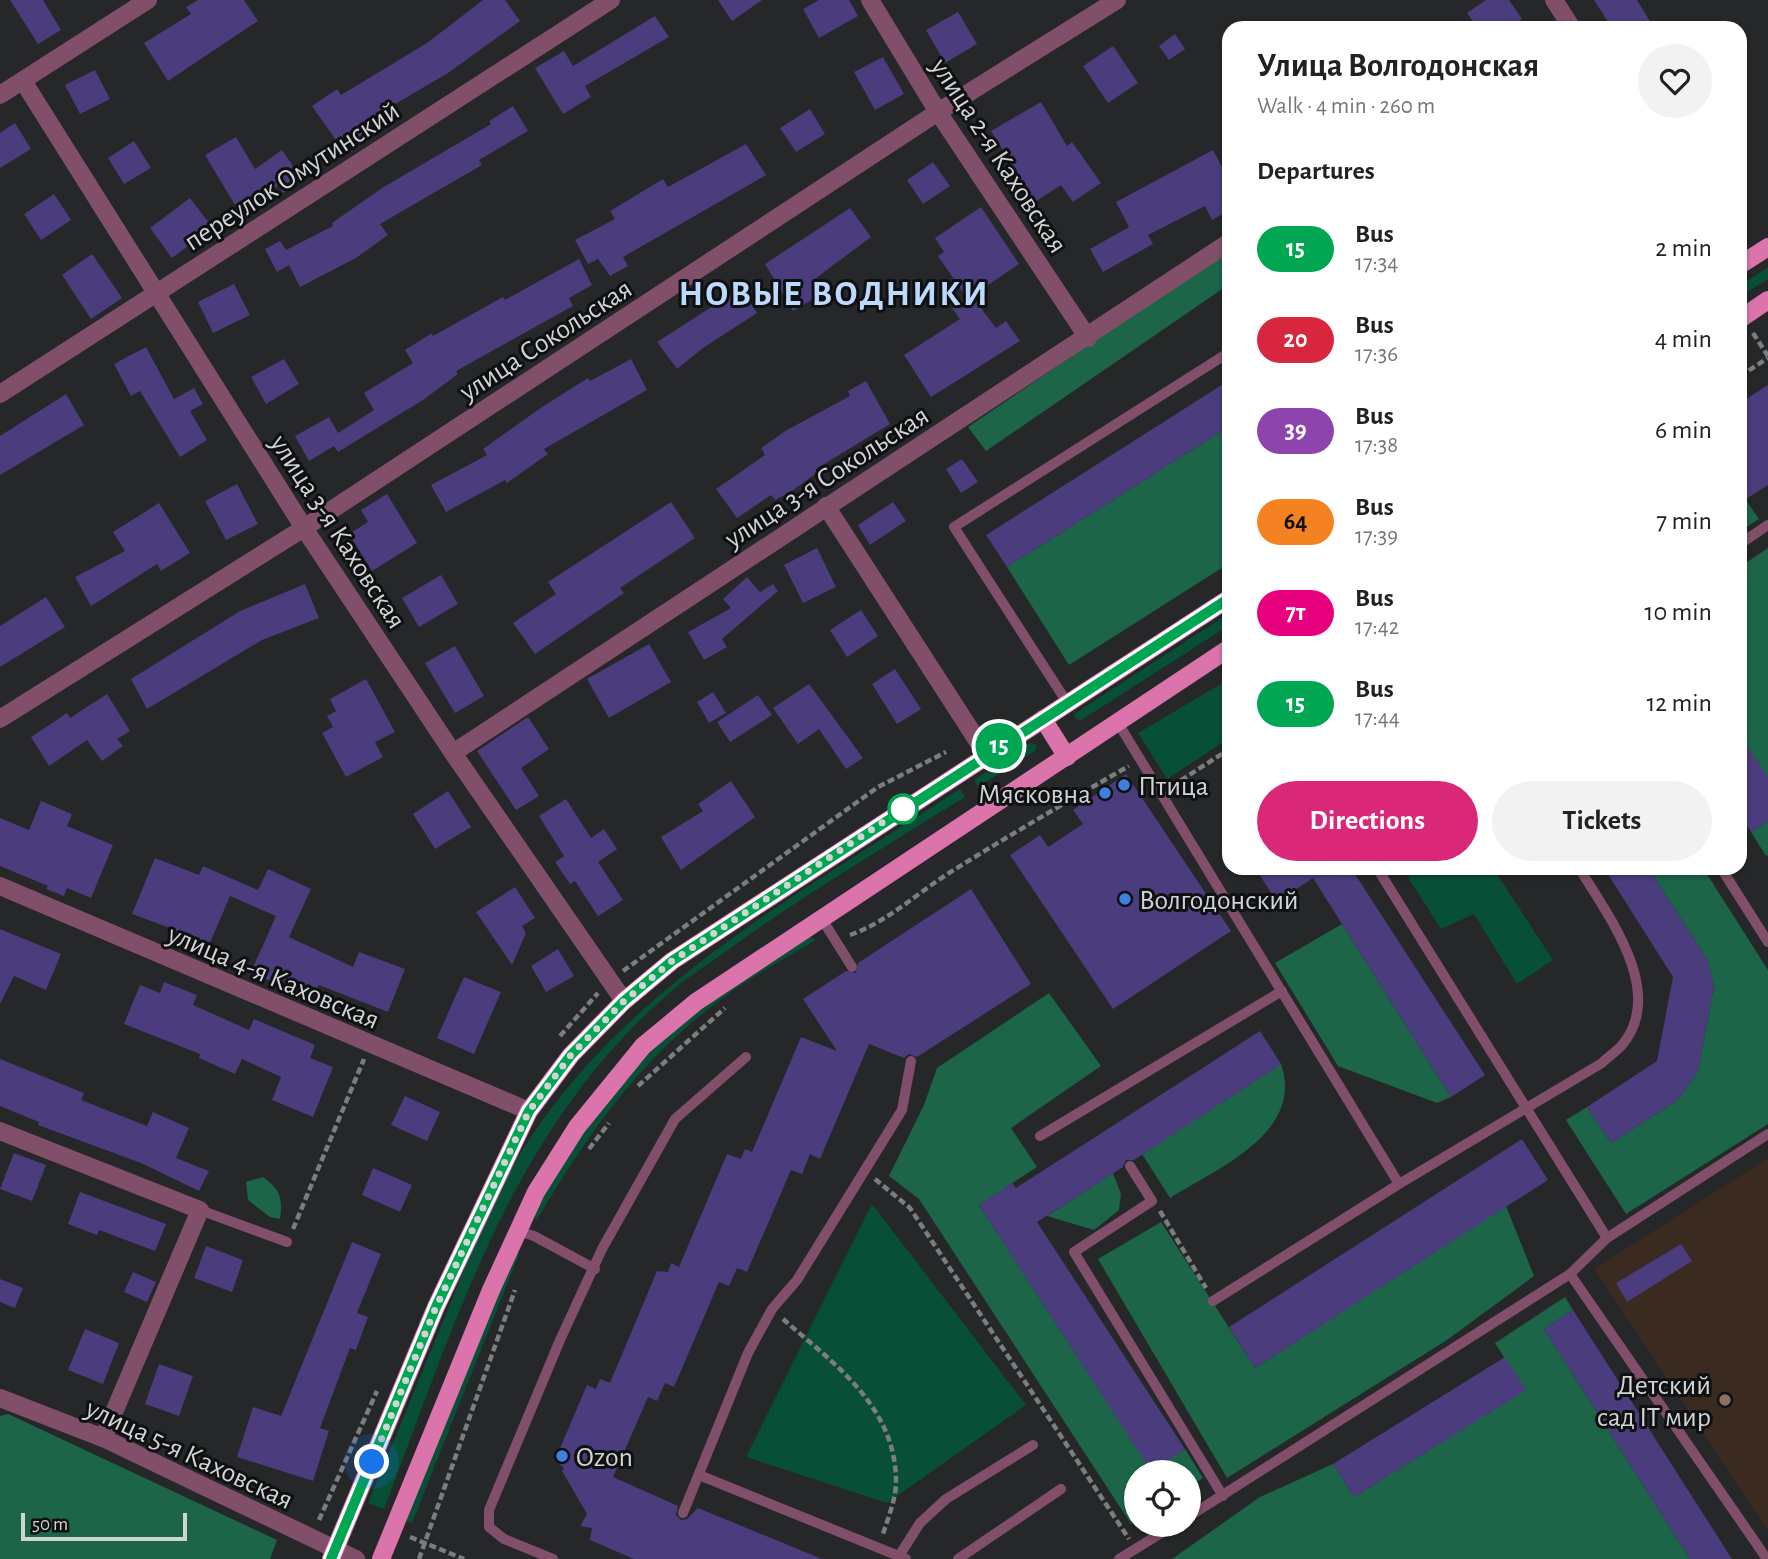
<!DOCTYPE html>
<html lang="en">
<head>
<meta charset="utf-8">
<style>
  body { margin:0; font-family:"Alegreya Sans",sans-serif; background:#f2f2f2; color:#222; height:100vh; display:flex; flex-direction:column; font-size:26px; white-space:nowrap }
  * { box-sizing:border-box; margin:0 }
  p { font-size:23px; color:#767676 }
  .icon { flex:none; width:38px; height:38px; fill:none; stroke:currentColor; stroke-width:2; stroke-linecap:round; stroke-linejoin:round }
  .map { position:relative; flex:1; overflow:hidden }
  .drawer { position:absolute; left:1222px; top:21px; width:525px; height:854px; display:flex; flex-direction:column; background:#fff; border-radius:21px; box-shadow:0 2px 5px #0004 }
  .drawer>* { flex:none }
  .badge { padding:0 14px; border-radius:23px; font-size:24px; line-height:46px }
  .tools { position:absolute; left:1124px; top:1460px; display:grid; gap:14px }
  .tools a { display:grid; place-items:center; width:77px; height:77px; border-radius:50%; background:#fff; box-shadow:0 2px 5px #0004; font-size:35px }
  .scale { position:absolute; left:21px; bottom:18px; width:166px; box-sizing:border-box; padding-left:7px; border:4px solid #d1d3d4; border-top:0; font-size:19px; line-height:24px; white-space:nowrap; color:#d1d3d4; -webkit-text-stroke:5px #0f1011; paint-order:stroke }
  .you { position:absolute; width:35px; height:35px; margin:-18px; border:5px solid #fff; border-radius:50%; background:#1a73e8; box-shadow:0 0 0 10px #1a73e833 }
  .map>.badge { position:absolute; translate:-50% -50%; box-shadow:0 0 0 4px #fff }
  h2 { padding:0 35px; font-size:26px; line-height:63px }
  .round { display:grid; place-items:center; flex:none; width:74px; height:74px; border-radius:37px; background:#f2f2f2 }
  .overview { display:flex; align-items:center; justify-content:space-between; height:119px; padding:0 35px }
  h1 { font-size:33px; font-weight:700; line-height:52px }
  .button { display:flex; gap:14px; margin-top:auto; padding:14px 35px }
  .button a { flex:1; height:80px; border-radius:42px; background:#db2777; color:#fff; font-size:28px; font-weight:700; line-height:80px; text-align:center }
  .button a+a { background:#f2f2f2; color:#222 }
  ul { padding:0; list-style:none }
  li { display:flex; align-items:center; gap:21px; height:91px; padding:0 35px }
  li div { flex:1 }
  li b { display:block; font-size:26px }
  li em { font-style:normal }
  li .badge { min-width:77px; font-weight:700; text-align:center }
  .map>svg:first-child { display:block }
</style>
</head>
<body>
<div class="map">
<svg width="1768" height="1559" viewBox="0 0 1768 1559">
  <rect width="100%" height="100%" fill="#252729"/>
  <path fill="#3a2a1f" d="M1768 1158V1531L1594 1269Z"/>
  <g fill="#074f36">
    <path d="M1768 267V279L1740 297V286Z"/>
    <path d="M1228 614V626L1080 721 1075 718 1074 714Z"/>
    <path d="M1226 681 1228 739 1167 779 1138 733Z"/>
    <path d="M1030 743 1037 745 1035 751 978 787 974 780Z"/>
    <path d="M960 789 965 797C885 847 802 896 725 952 706 966 684 979 666 996 510 1133 456 1322 384 1509L368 1503C396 1436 423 1369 451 1302 472 1250 493 1197 523 1149 629 983 800 894 960 789Z"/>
    <path d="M1402 868H1493L1553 960 1517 984 1474 914 1441 929Z"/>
    <path d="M809 936 816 940C783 960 747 979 716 1003 634 1066 588 1135 536 1221L534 1211 578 1136 651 1050 709 1000Z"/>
    <path d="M872 1204 1026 1405 887 1503 746 1457Z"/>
    <path d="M520 1252 412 1523 406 1521 513 1256Z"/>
  </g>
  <g fill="#1c6549">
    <path d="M1228 250V285L986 451 968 427Z"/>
    <path d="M1228 427V564L1069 665 1007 567Z"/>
    <path d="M1745 499 1759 519 1740 531V503Z"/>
    <path d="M1768 548V778L1742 739 1740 741V567Z"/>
    <path d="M1768 821V855L1766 856 1751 832Z"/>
    <path d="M1648 868H1703L1768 970V1124L1626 1214 1566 1120 1587 1107 1611 1143 1679 1099 1698 1071 1714 986 1707 959Z"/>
    <path d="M1342 924 1451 1097 1437 1103 1338 1066 1275 963Z"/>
    <path d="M1049 993 1101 1066 1011 1128 1037 1167 979 1205 1151 1470 1185 1449 1203 1478 1188 1488V1472H1136V1521L1131 1524 919 1199 889 1176 924 1105 937 1068Z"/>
    <path d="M1281 1064C1305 1133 1216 1169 1170 1198L1142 1154Z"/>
    <path d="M1113 1173 1121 1194 1119 1210 1094 1230 1047 1216Z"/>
    <path d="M263 1177C280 1189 283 1198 280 1219L270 1217 248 1200 246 1182Z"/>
    <path d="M1506 1206 1534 1276 1447 1340 1227 1478 1098 1259 1161 1222 1255 1368Z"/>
    <path d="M1565 1297 1573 1310 1544 1329 1690 1559H1172L1260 1497 1333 1464 1354 1497 1525 1390 1495 1343Z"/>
    <path d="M8 1414 277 1540 270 1559H0V1416Z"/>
  </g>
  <g fill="#4a3c7d">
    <path d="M10 0H43L61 30 38 44Z"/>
    <path d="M198 0H244L258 21 168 81 144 43 191 14 186 7Z"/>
    <path d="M483 0H505L520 21 448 73 361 124 370 136 345 153 312 106 337 89 341 95 427 43Z"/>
    <path d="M718 0H762L732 21Z"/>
    <path d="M819 0H849L858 16 819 38 803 9Z"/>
    <path d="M1486 0H1509L1522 19 1509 28H1478L1467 13Z"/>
    <path d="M1594 0H1637L1654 28H1612Z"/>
    <path d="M958 12 977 44 945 63 926 30Z"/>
    <path d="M655 16 669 37 585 86 591 97 563 114 535 68 564 51 573 66Z"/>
    <path d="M1175 34 1185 49 1169 60 1159 46Z"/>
    <path d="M1113 46 1138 83 1108 103 1083 66Z"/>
    <path d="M883 57 904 94 875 110 854 72Z"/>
    <path d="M95 70 110 99 80 114 65 85Z"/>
    <path d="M1041 102 1067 146 1072 142 1101 183 1073 202 1061 185 1035 202 991 131Z"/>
    <path d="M513 106 528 131 479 160 482 165 380 224 388 235 356 258 300 287 289 265 277 272 265 249 280 241 286 250 333 226 332 223 382 188 491 124 489 121Z"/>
    <path d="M810 109 825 134 796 152 780 128Z"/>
    <path d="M15 123 31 149 0 168V133Z"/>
    <path d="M236 137 255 169 282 150 303 180 283 193 278 186 238 210 205 155Z"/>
    <path d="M134 141 151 168 124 184 108 158Z"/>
    <path d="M746 144 766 175 623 257 628 266 610 276 598 259 588 264 575 240 615 219 610 211 663 179 668 187Z"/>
    <path d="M1213 150 1228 178V211L1212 220 1205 206 1148 235 1153 244 1103 272 1090 249 1129 227 1116 202Z"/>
    <path d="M933 162 950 186 923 204 907 180Z"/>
    <path d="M54 194 71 220 41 240 24 214Z"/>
    <path d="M190 198 209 223V230L172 258 150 228Z"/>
    <path d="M981 207 1019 264 972 296 996 328 1006 321 1020 341 931 397 904 355 960 319 952 308 966 297 938 256 944 252 935 238Z"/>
    <path d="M850 208 871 237 812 281 820 295 793 311 765 264Z"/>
    <path d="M92 254 122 298 91 319 62 275Z"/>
    <path d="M579 259 592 285 569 298 573 306 456 371 458 374 423 400 338 452 334 446 309 461 295 436 329 417 338 433 374 410 364 393 413 363 405 350 432 333 433 336 503 297 505 300Z"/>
    <path d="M234 284 250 315 213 333 198 302Z"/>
    <path d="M741 288 757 313 703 348 677 369 657 342Z"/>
    <path d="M146 347 174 399 194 388 203 404 190 411 207 440 180 457 140 391 131 396 114 364Z"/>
    <path d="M284 359 299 384 266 404 251 377Z"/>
    <path d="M631 359 647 390 544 449 548 454 507 483 505 480 446 512 431 485 487 455 483 449 542 407 588 378 590 381Z"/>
    <path d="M866 381 890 424 816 469 818 472 792 491 775 500 771 495 737 518 716 489 765 455 761 448 787 430 850 396 848 391Z"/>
    <path d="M1228 381V427L1007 567 986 535Z"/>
    <path d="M1768 385V485L1740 503V403Z"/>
    <path d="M66 394 84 425 0 475V436Z"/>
    <path d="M962 459 978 482 961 493 946 469Z"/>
    <path d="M237 484 258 524 226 540 205 501Z"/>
    <path d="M387 494 417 543 372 571 349 534 368 522 361 510Z"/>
    <path d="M671 502 695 538 620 588 624 593 535 654 513 623 556 594 548 582Z"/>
    <path d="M893 502 906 521 870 545 858 525Z"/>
    <path d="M159 503 190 553 161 571 157 564 91 606 75 577 125 551 113 532Z"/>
    <path d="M817 548 836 587 803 603 784 565Z"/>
    <path d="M441 575 458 604 419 627 402 598Z"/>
    <path d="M747 577 760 592 773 584 778 591 722 639 727 647 704 660 688 632 731 608 723 599Z"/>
    <path d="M305 584 319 618 262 640 147 709 131 679 240 611Z"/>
    <path d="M46 597 65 627 0 667V626Z"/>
    <path d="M861 610 878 636 847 657 830 630Z"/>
    <path d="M649 644 671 682 609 718 587 679Z"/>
    <path d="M455 646 484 696 455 713 425 663Z"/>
    <path d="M895 669 921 709 897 724 872 684Z"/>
    <path d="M366 679 395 732 375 742 383 757 346 777 322 733 333 727 327 716 336 711 330 699Z"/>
    <path d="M809 684 863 758 846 769 819 729 798 744 773 708Z"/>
    <path d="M713 692 726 713 709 723 697 702Z"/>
    <path d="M107 694 130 731 117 739 123 746 102 761 87 740 49 766 31 737 67 713 70 718Z"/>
    <path d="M758 695 772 715 730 742 717 722Z"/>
    <path d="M528 717 549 749 521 768 539 796 516 810 477 751Z"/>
    <path d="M1740 734 1768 778V821L1751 832 1740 815Z"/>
    <path d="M1126 774 1231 931 1113 1009 1010 855 1040 835 1048 847 1083 824 1073 810Z"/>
    <path d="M731 781 755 817 681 870 661 837 703 811 698 804Z"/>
    <path d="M448 791 471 827 435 849 413 814Z"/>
    <path d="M566 799 591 838 604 829 617 849 598 862 623 900 598 916 575 881 570 884 555 862 564 856 539 816Z"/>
    <path d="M41 801 72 814 67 826 113 845 91 898 67 888 64 896 46 889 48 886 0 866V818L29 830Z"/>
    <path d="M155 858 199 875 203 866 258 890 268 869 311 889 289 937 353 967 359 952 405 969 388 1012 319 985 315 994 284 980 281 986 251 972 276 916 230 896 210 943 132 914Z"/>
    <path d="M1255 868H1351L1485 1075 1451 1097 1313 878 1277 902Z"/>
    <path d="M1604 868H1648L1707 959 1714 986 1698 1071 1679 1099 1611 1143 1587 1107 1657 1061 1673 977Z"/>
    <path d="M515 887 535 918 522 926 526 933 512 965 476 912Z"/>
    <path d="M971 889 1031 984 917 1057 909 1054 904 1058 869 1044 820 1159 810 1154 802 1174 791 1170 747 1272 737 1268 729 1286 719 1282 674 1387 665 1383 657 1401 648 1397 613 1477 678 1506 676 1515 681 1520 687 1519 698 1508 822 1559H634L590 1540 592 1528 580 1526 587 1514 562 1471 564 1468 555 1460 587 1385 596 1389 600 1379 610 1383 657 1271 668 1272 671 1263 679 1267 727 1154 741 1159 745 1149 752 1152 801 1037 837 1051 803 999 846 971 856 973 858 963Z"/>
    <path d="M0 929 61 954 46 990 14 976 0 1004Z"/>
    <path d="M558 949 574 976 546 992 531 966Z"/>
    <path d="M464 977 501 992 474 1054 437 1038Z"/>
    <path d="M164 982 197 995 193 1005 249 1030 254 1019 315 1045 310 1058 333 1067 313 1117 272 1100 281 1077 242 1059 235 1074 199 1058 200 1054 124 1024 140 985 160 993Z"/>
    <path d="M1260 1031 1281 1064 1134 1160H1126L1123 1167 1037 1222 1185 1449 1151 1471 979 1205 1012 1183 1016 1188Z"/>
    <path d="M0 1059 84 1093 81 1100 147 1126 153 1112 189 1128 176 1158 209 1171 199 1191 141 1163 38 1125 39 1122 0 1106Z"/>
    <path d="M405 1096 440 1112 427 1141 391 1125Z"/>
    <path d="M1522 1139 1548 1180 1255 1368 1229 1327Z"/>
    <path d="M14 1153 46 1165 32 1201 0 1189Z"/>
    <path d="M373 1168 412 1185 400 1212 362 1195Z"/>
    <path d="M80 1192 166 1224 155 1251 99 1230 97 1235 68 1224Z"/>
    <path d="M352 1242 381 1254 357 1313 368 1317 356 1350 350 1348 320 1428 329 1431 313 1481 237 1457 253 1407 281 1416Z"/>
    <path d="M1681 1244 1692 1261 1627 1302 1616 1283Z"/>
    <path d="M206 1246 243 1260 232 1292 194 1278Z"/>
    <path d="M133 1272 156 1282 147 1302 124 1292Z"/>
    <path d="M0 1279 23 1288 15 1308 0 1302Z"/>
    <path d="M1573 1310 1732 1559H1690L1544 1329Z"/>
    <path d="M85 1329 119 1343 103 1384 68 1370Z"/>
    <path d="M1505 1357 1526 1390 1354 1497 1333 1464Z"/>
    <path d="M159 1364 193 1376 179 1416 145 1404Z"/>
  </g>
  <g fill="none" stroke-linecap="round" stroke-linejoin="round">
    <g stroke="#7b7d7e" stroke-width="4.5" stroke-dasharray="7 3.5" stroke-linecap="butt">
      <path d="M1753 333 1768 356"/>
      <path d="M1740 376 1768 358"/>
      <path d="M1172 786 1228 750"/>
      <path d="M850 935C887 922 916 894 949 873 1008 836 1068 801 1129 766"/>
      <path d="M623 971 878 787 946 752"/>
      <path d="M560 1036 598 993"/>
      <path d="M638 1086 725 1008"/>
      <path d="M589 1149 609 1123"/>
      <path d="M875 1179 910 1208 1129 1539"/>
      <path d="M1160 1211 1206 1288"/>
      <path d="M293 1229 364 1059"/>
      <path d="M783 1319C834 1364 896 1406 896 1482 896 1499 888 1518 883 1534"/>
      <path d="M319 1520 377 1391"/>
      <path d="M410 1537 464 1559"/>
      <path d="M419 1559 515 1290"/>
    </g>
    <g stroke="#814f69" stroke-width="10">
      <path d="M1740 544 1768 525"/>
      <path d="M1068 704 954 527 1228 353"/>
      <path d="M1118 723 1399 1184"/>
      <path d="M1377 868 1607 1238"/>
      <path d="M1721 868 1768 942"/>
      <path d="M822 919 852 967"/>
      <path d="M1040 1136 1282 991"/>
      <path d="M1130 1166 1152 1201 1074 1252 1223 1496"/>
      <path d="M200 1210 287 1242"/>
      <path d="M518 1231 534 1236 595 1269"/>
      <path d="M1570 1274 1767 1559"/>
      <path d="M1213 1301 1399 1184 1602 1063C1608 1057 1616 1052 1622 1045 1667 992 1607 914 1579 868"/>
      <path d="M699 1475 906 1559"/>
      <path d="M683 1513 748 1353 772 1309 797 1280 902 1110 911 1061"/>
      <path d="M1188 1517 1570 1274 1607 1238 1768 1134"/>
      <path d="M899 1556 920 1523 946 1499 1033 1445"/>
      <path d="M553 1559 504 1539 489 1527V1510L560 1340 602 1249 675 1119 746 1057"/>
      <path d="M958 1559 1061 1489"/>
      <path d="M1119 1559 1176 1524"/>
    </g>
    <g stroke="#814f69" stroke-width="18">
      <path d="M870 0 938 112 1088 338"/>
      <path d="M1554 0 1572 28"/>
      <path d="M23 81 304 528 453 753 624 1001"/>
      <path d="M0 95 148 0"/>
      <path d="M0 394 611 0"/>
      <path d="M826 506 986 754"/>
      <path d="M0 719 304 528 938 112 1117 0"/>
      <path d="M453 753 1228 243"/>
      <path d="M0 886 529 1111"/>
      <path d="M0 1131 200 1210 103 1438"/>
      <path d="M0 1398 103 1438 356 1559"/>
    </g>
    <g stroke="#da74ab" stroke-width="18">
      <path d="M1740 265 1768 247"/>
      <path d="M1740 319 1768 300"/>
      <path d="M1043 719 1067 757"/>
      <path d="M331 1559 436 1307 529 1111 571 1055 624 1001 672 961 1228 599"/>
      <path d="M381 1559 491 1290 536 1192 577 1127 643 1046 696 1002 1228 649"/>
    </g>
  </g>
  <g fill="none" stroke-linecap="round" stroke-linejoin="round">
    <defs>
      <path id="line" d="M331 1559 436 1307 529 1111 571 1055 624 1001 672 961 1228 599"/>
    </defs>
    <use href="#line" stroke="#fff" stroke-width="16"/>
    <use href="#line" stroke="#00a651" stroke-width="10"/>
    <path stroke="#d1d3d4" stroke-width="7" stroke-dasharray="0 12.6" d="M372 1462 436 1307 529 1111 571 1055 624 1001 672 961 903 809"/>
  </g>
  <g fill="#3f7fe0" stroke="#0f1011" stroke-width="2.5">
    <circle cx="1124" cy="785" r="7"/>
    <circle cx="1105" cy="793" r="7"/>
    <circle cx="1125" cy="899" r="7"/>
    <circle cx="562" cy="1456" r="7"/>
  </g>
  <circle fill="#fff" stroke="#00a651" stroke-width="3.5" cx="903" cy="809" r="14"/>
  <circle fill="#8d6e63" stroke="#0f1011" stroke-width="2.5" cx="1725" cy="1400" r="7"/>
  <g text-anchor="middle" stroke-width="6" stroke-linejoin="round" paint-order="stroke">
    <g font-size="28" fill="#d1d3d4" stroke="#0f1011">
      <text transform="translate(1000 155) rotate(57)" y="10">улица 2-я Каховская</text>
      <text transform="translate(291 175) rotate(-33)" y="10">переулок Омутинский</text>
      <text transform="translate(545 339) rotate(-33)" y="10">улица Сокольская</text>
      <text transform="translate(826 476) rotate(-33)" y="10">улица 3-я Сокольская</text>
      <text transform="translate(339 531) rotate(57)" y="10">улица 3-я Каховская</text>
      <text transform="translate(274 976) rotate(23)" y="10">улица 4-я Каховская</text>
      <text transform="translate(190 1453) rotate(25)" y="10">улица 5-я Каховская</text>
    </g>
    <g font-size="28" fill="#d1d3d4" stroke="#0f1011" text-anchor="start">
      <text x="1138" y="795">Птица</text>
      <text x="1091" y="803" text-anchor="end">Мясковна</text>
      <text x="1139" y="909">Волгодонский</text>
      <text x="1711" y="1394" text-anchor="end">Детский<tspan x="1711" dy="32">сад IT мир</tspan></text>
      <text x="576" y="1466">Ozon</text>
    </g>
    <g font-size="35" font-weight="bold" letter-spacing="2" fill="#bdd9fe" stroke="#0f1011">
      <text x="834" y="305">НОВЫЕ ВОДНИКИ</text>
    </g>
  </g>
</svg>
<div class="tools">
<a><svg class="icon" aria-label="locate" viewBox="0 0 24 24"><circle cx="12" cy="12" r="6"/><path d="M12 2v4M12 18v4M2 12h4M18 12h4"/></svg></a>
</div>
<div class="scale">50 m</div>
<div class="you" style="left:372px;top:1462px"></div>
<b class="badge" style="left:999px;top:746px;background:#00a651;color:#fff">15</b>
<section class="drawer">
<div class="overview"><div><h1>Улица Волгодонская</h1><p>Walk · 4 min · 260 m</p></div><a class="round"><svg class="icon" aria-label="heart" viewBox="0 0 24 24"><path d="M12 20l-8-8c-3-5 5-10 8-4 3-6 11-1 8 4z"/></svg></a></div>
<h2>Departures</h2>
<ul>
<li><span class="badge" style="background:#00a651;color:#fff">15</span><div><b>Bus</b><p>17:34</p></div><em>2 min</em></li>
<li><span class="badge" style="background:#d7263d;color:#fff">20</span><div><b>Bus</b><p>17:36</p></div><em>4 min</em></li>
<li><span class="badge" style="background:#8e44ad;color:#fff">39</span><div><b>Bus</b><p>17:38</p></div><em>6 min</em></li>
<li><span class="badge" style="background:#f58220;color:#111">64</span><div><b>Bus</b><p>17:39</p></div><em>7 min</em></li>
<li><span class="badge" style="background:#e6007e;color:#fff">7т</span><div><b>Bus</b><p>17:42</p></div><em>10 min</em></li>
<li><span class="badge" style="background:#00a651;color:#fff">15</span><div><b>Bus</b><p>17:44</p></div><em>12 min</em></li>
</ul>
<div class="button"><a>Directions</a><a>Tickets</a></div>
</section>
</div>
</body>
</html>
